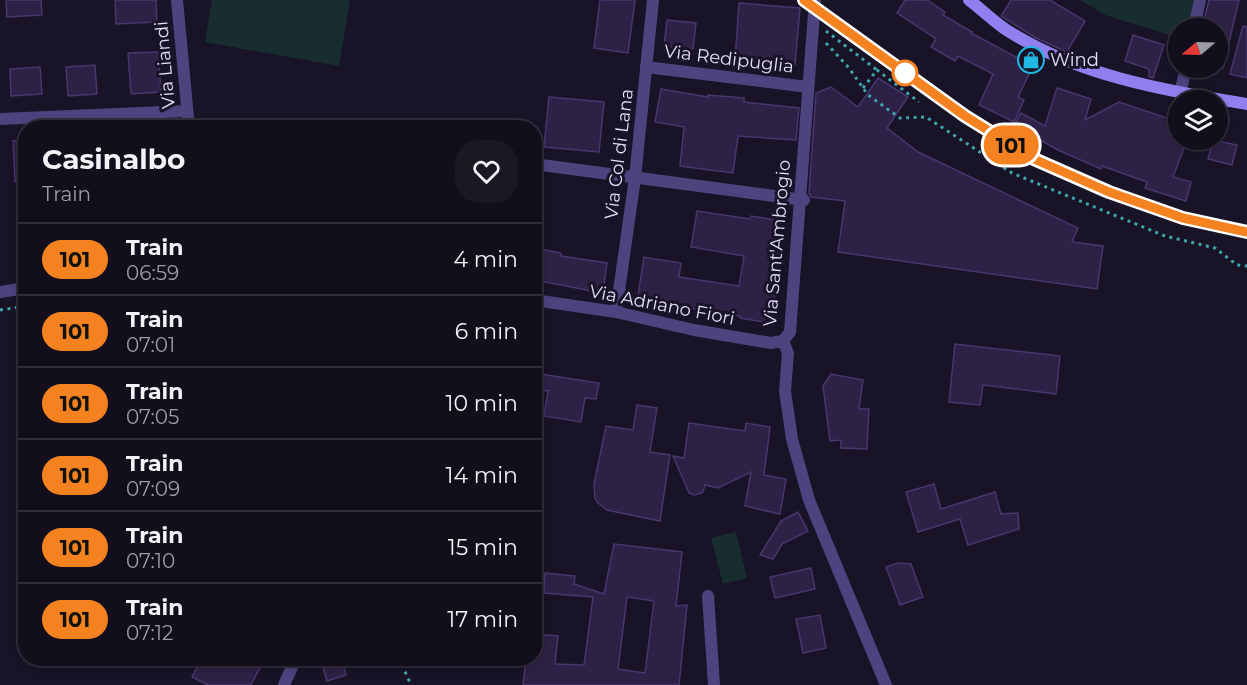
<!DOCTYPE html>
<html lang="en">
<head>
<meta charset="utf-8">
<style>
  body { margin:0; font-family:Montserrat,sans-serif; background:#1b1725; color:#f1f3f6; height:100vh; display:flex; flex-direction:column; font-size:22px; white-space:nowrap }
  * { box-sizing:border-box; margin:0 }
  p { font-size:20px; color:#9c9ca3 }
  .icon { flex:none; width:33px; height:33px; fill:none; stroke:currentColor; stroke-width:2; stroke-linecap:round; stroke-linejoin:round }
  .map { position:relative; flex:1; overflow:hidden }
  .details { position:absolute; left:18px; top:120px; width:524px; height:546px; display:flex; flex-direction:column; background:#120e1c; border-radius:24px; box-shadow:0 3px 9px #0003,0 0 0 2px #312e3b }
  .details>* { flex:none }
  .badge { padding:0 12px; border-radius:20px; font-size:21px; line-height:39px }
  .needle { width:39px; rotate:251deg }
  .tools { position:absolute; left:1168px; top:18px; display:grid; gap:12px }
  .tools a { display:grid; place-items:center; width:60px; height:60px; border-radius:50%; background:#120e1c; box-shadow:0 3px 9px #0003,0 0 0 2px #312e3b; font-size:30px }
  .map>.badge { position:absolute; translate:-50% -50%; box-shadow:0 0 0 3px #fff }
  .round { display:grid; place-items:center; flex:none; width:63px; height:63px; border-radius:24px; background:#1b1725 }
  .headline { display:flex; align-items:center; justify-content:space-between; height:102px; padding:0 24px }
  h1 { font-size:28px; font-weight:700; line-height:45px }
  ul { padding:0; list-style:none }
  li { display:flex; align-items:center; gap:18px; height:72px; padding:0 24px; border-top:2px solid #312e3b }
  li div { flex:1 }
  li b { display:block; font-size:22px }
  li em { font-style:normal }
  li .badge { min-width:66px; font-weight:700; text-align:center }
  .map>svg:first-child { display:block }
</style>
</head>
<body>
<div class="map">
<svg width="1247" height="685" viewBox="0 0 1247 685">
  <rect width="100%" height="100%" fill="#181326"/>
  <g fill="#172d2f">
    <path d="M212 0H350L339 66 205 42Z"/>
    <path d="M1080 0H1201L1195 28H1179V38L1105 15Z"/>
    <path d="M736 532 747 578 723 584 711 538Z"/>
  </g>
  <g fill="#2d2145" stroke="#48366e" stroke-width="1.5" fill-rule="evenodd">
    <path d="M6 0H41L42 15 7 17Z"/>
    <path d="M115 0H156L157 22 116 24Z"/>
    <path d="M600 0H635L628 53 594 48Z"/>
    <path d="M905 0H927L945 12 943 15 972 32 971 33 1033 66 1018 97 1024 100 1014 122 979 105 993 74 958 56 955 61 931 47 936 39 897 13Z"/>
    <path d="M1011 0H1050L1085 21 1067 52 1036 38 1001 16Z"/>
    <path d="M1209 0H1239L1223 68H1218V27L1203 24Z"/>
    <path d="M739 3 800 8 795 65 735 60Z"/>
    <path d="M667 20 696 23 693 49 664 46Z"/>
    <path d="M1243 26 1247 27V78L1230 74Z"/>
    <path d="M1133 35 1164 45 1153 78 1149 77V69L1125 61Z"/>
    <path d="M158 52 161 92 131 94 128 53Z"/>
    <path d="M95 65 97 94 68 96 66 67Z"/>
    <path d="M40 67 42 94 11 96 10 69Z"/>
    <path d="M878 78 908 97 887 128 918 152 1078 228 1072 242 1103 246 1097 289 838 252 845 201 811 197 809 193 816 93 831 87 858 107Z"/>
    <path d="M1057 88 1091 99 1085 120 1119 102 1179 122V140H1187L1173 177 1191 182 1186 201 1145 188 1147 182 1102 166 1101 169 1058 150 1014 125 1021 113 1045 126Z"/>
    <path d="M661 89 708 97V95L744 98V102L799 108 796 140 738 136 733 173 680 166 684 127 655 122Z"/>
    <path d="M549 97 604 102 599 152 544 147Z"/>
    <path d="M26 140V182H15L13 141Z"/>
    <path d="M1213 140 1237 145 1232 165 1208 159Z"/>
    <path d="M697 211 750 219 751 216 783 221 773 289 776 290 770 323 740 318V316L675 306 674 308 637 302 644 257 681 263 679 277 739 286 744 256 691 247Z"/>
    <path d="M535 248 561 253V256L607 263 603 293 534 280Z"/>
    <path d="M955 344 1060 356 1056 394 983 385 980 405 949 402Z"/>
    <path d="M534 373 599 383 596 399 585 398 581 422 544 416 548 391 534 389Z"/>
    <path d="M831 374 863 380 859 409H869L867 449 841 448V440L830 441 823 386Z"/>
    <path d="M637 405 657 408 650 452 670 455 660 521 607 510 597 502 595 498 594 484 606 426 633 430Z"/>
    <path d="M689 423 745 431 746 423 770 427 764 475 786 479 780 514 745 506 751 472 718 488 705 485 703 492 699 494 694 495 689 493 673 456 684 458Z"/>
    <path d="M934 484 941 509 995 492 1001 514 1018 513 1019 529 968 545 960 519 918 532 906 492Z"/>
    <path d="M798 512 808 531 782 544 773 559 760 555 781 521Z"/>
    <path d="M614 544 682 552 676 606 687 605 679 685H523L526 658H534V634L558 636 555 664 584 665 593 597 544 593 545 573 575 576 574 584 604 594ZM627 597 654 601 645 673 618 669Z"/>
    <path d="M898 563 911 564 923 597 900 605 886 567Z"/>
    <path d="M811 568 815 589 775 598 770 577Z"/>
    <path d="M820 615 826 648 803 653 796 619Z"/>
    <path d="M202 658H265L251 685H208L192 677Z"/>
    <path d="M320 658H341L346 675 327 681Z"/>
  </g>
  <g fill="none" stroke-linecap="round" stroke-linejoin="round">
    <g stroke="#3fa5ac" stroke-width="3" stroke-dasharray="3 4.5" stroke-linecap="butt">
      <path d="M826 31 877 70"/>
      <path d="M826 43 849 68 868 95 900 118 926 117 1012 173 1165 236 1215 248 1237 265 1247 266"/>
      <path d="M863 88 877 70 919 102"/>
      <path d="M0 310 26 306"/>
      <path d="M399 658 411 685"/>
    </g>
    <g stroke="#4d447f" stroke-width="12">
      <path d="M177 0 189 128"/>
      <path d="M1194 28 1200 0"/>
      <path d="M646 67 808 87"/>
      <path d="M1180 93 1186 68"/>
      <path d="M0 119 187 111"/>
      <path d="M534 164 804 200"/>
      <path d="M616 312 635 178 653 0"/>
      <path d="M708 596 714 685"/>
      <path d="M284 685 296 658"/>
    </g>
    <g stroke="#4d447f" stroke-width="12">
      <path d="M0 292 26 288"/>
      <path d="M534 300 616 312 694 330 771 343 783 341"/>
      <path d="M783 341 788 353 785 391 792 439 809 500 886 685"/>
      <path d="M783 341 790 332 815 0"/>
    </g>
    <path stroke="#907fef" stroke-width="12" d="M969 0C981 9 992 20 1005 29 1077 76 1163 90 1247 104"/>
    <defs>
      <path id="rail" d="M804 0 965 116 1034 159 1109 192 1183 218 1247 232"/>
    </defs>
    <use href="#rail" stroke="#1fb7e3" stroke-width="7"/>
    <use href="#rail" stroke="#181326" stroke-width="4.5" stroke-dasharray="14" stroke-linecap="butt"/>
  </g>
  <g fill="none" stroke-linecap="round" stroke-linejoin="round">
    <defs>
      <path id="line" d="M804 0 965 116 1034 159 1109 192 1183 218 1247 232"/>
    </defs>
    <use href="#line" stroke="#fff" stroke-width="14"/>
    <use href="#line" stroke="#f58220" stroke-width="9"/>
  </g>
  <defs>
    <symbol id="shop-ring" viewBox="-11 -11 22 22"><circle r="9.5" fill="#181326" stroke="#1fb7e3" stroke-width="1.5"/><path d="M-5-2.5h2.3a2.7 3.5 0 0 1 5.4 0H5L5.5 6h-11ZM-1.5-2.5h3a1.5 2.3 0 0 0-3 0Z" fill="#1fb7e3"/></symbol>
  </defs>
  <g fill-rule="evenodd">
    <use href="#shop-ring" x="1016" y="45" width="30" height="30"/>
  </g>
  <circle fill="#fff" stroke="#f58220" stroke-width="3" cx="905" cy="73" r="12"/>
  <g text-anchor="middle" stroke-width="6" stroke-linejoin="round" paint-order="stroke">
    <g font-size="18" fill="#e3dcfb" stroke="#181326">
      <text transform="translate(729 59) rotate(7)" y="6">Via Redipuglia</text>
      <text transform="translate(165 65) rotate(-95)" y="6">Via Liandi</text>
      <text transform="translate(619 154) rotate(-83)" y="6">Via Col di Lana</text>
      <text transform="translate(777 243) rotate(-85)" y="6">Via Sant'Ambrogio</text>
      <text transform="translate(662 305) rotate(11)" y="6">Via Adriano Fiori</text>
    </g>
    <g font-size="18" fill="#e3dcfb" stroke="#181326" text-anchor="start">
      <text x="1050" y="66">Wind</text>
    </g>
  </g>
</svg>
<div class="tools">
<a><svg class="needle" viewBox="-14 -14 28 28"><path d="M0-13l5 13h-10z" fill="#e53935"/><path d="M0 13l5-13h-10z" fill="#9c9ca3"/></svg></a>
<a><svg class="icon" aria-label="layers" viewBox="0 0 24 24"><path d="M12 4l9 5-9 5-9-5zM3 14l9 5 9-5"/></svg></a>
</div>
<b class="badge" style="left:1011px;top:145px;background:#f58220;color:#111">101</b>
<section class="details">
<div class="headline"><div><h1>Casinalbo</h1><p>Train</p></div><a class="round"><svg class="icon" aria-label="heart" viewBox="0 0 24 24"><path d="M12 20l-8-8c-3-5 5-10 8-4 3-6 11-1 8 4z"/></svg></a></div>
<ul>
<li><span class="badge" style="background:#f58220;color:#111">101</span><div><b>Train</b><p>06:59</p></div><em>4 min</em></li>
<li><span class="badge" style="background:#f58220;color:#111">101</span><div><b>Train</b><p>07:01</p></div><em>6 min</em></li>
<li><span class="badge" style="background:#f58220;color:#111">101</span><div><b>Train</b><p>07:05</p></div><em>10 min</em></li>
<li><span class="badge" style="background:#f58220;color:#111">101</span><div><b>Train</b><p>07:09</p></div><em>14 min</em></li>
<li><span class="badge" style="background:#f58220;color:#111">101</span><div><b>Train</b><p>07:10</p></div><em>15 min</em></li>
<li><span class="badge" style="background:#f58220;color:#111">101</span><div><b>Train</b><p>07:12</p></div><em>17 min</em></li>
</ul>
</section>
</div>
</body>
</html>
